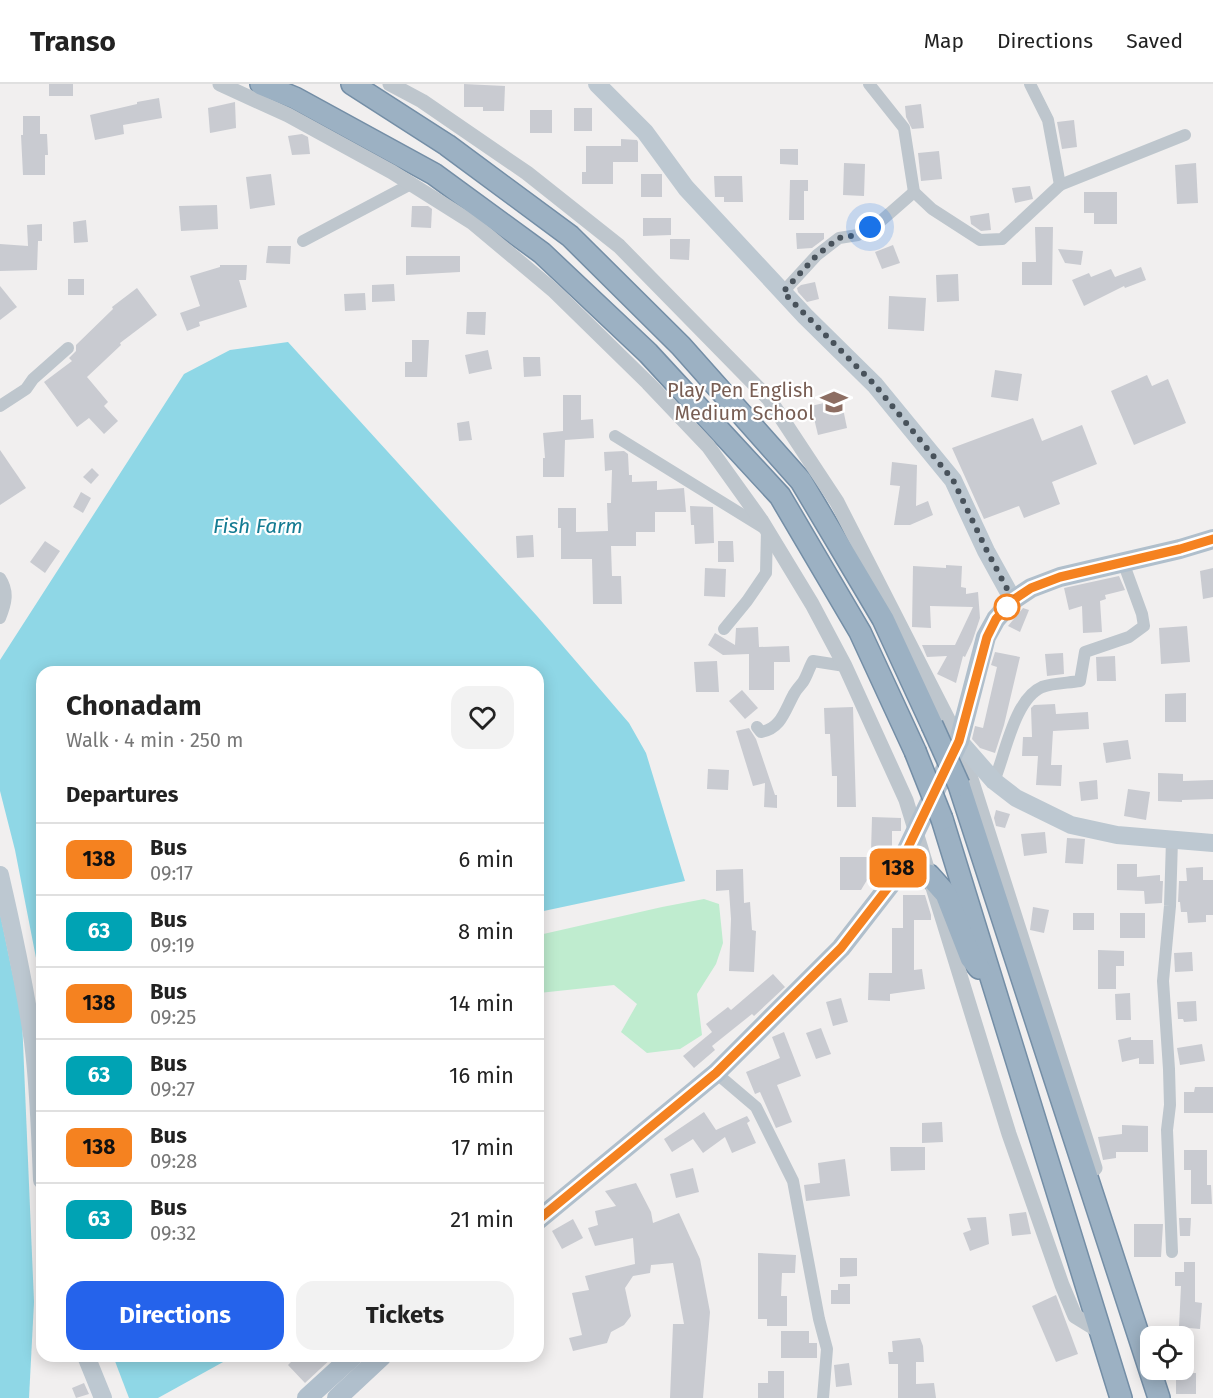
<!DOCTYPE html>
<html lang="en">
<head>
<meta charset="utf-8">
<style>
  body { margin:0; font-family:"Fira Sans",sans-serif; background:#f2f2f2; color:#222; height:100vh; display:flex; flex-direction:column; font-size:22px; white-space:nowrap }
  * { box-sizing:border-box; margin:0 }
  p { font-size:20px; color:#767676 }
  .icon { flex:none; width:33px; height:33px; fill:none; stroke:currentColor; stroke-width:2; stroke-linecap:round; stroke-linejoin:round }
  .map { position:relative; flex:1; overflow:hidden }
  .drawer { position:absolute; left:36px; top:582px; width:508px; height:696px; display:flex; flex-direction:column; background:#fff; border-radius:18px; box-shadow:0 3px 15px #0003 }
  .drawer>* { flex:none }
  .badge { padding:0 12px; border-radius:9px; font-size:21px; line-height:39px }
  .tools { position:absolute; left:1140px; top:1242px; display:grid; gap:12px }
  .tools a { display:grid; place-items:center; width:54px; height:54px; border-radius:12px; background:#fff; box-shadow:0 3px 15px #0003; font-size:30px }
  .you { position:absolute; width:30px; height:30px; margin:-15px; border:4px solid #fff; border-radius:50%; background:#1a73e8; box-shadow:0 0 0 9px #1a73e833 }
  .map>.badge { position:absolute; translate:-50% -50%; box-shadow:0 0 0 3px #fff }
  h2 { padding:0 30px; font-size:22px; line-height:54px }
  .round { display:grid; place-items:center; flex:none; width:63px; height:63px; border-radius:18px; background:#f2f2f2 }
  .headline { display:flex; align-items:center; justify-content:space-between; height:102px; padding:0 30px }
  h1 { font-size:28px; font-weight:700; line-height:45px }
  .button { display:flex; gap:12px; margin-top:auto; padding:12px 30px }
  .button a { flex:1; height:69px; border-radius:18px; background:#2563eb; color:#fff; font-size:24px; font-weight:700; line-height:69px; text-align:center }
  .button a+a { background:#f2f2f2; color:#222 }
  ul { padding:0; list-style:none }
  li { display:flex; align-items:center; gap:18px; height:72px; padding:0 30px; border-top:2px solid #e0e0e0 }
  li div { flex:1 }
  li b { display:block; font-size:22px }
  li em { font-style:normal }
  li .badge { min-width:66px; font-weight:700; text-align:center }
  header { display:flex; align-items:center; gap:36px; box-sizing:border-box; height:84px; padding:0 30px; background:#fff; border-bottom:2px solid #e0e0e0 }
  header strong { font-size:28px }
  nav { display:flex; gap:33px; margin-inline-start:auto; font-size:21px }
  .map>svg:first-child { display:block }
</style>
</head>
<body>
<header>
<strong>Transo</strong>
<nav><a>Map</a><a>Directions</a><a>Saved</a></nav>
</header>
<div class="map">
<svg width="1213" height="1314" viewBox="0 0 1213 1314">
  <rect width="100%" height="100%" fill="#f1efef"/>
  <path fill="#bfeccf" d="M704 815 719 820 723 859 716 880 697 910 702 951 680 965 647 969 621 948 637 920 614 901 539 909V851L662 823Z"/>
  <g fill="#8fd7e6">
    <path d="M288 258 537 532 629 639 646 669 685 797 539 828 538 588H42V930L37 879 15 766 0 707V576L184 290 230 266Z"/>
    <path d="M0 829 22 935 34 1218 29 1314H0Z"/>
    <path d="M113 1272H234L158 1314H129Z"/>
  </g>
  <g fill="#c9cbd1">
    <rect x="49" y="0" width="24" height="12"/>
    <path d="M464 0 505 2 504 27H483V23H464Z"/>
    <path d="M159 14 162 34 123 41 124 50 95 56 90 31 137 20V18Z"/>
    <path d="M235 18 236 44 210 49 208 24Z"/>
    <path d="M921 20 924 44 912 45 906 33 905 22Z"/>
    <rect x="574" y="24" width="18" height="23"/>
    <rect x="530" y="26" width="22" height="23"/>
    <path d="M23 32H40V50H47L48 71H45V91H23L21 51H23Z"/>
    <path d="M1074 36 1077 63 1062 65 1057 38Z"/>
    <path d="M302 50 308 53 310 70 292 71 288 52Z"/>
    <path d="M621 55 637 56 638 58V78H613V100H582V88H586V62H621Z"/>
    <path d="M780 65H798V81L780 80Z"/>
    <path d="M939 67 942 95 921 97 918 69Z"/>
    <path d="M844 79 865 80 864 112 843 111Z"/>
    <path d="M1196 79 1198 119 1177 120 1175 81Z"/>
    <path d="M271 90 275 121 250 125 246 93Z"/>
    <rect x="641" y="90" width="21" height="23"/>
    <path d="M714 92H742L743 118H724V113H715Z"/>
    <path d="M790 96H808V107H804V136H789Z"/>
    <path d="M1030 102 1033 115 1015 119 1012 104Z"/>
    <path d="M1084 108H1117V140H1094V129H1084Z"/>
    <path d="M217 121 218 145 181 147 179 122Z"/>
    <path d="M412 122H428L432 125 431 144 411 143Z"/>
    <path d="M989 129 991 146 981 147 971 140 970 132Z"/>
    <path d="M643 134H671V151L643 152Z"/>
    <path d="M86 136 88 158 74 159 73 138Z"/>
    <path d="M42 140V157H38L37 186 0 187V160L28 162 27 141Z"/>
    <path d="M1035 143H1053L1052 201H1022V178H1036Z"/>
    <path d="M796 149H824V155L812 164 797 165Z"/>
    <path d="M670 155H690L689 176 670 175Z"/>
    <path d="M893 161 900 179 882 185 875 168Z"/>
    <path d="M268 162H291L290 180 266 179Z"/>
    <path d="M1058 165 1083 167 1081 181 1065 179Z"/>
    <path d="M406 172H460V188L406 191Z"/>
    <path d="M220 181H247L246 196H239L247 223 199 238 200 242 187 247 180 229 200 222 190 192 220 183Z"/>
    <path d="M1141 183 1146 196 1125 204 1124 202 1084 222 1072 196 1089 189 1091 193 1111 185 1115 193Z"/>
    <path d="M958 190 959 217 937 218 936 191Z"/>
    <rect x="68" y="195" width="16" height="16"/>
    <path d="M815 198 819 215 807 218 798 208 797 204 801 201Z"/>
    <path d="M394 200 395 217 372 218V201Z"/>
    <path d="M0 202 17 223 0 236Z"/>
    <path d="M137 204 157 231 120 259 121 261 87 293 108 318 104 322 118 337 104 350 89 334 77 343 44 298 72 277 69 274 76 267V261L113 225 112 223Z"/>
    <path d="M365 209 366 226 345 227 344 210Z"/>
    <path d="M889 212 926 214 924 247 888 245Z"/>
    <path d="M467 228H486L485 251 466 250Z"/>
    <path d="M412 256H429L427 293H405V278H412Z"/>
    <path d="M488 266 492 285 469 290 465 271Z"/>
    <path d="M523 273H540L541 292 524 293Z"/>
    <path d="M995 286 1022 290 1018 317 991 313Z"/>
    <path d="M1147 291 1152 302 1168 295 1186 339 1134 361 1111 307Z"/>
    <path d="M563 311H581V336L593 335 594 354 565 356 564 393H543V374H545L543 349 563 347Z"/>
    <path d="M841 315 847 344 818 351 811 322Z"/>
    <path d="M1033 334 1042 357 1082 341 1097 380 1052 398 1060 420 1024 434 1019 422 984 435 952 364Z"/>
    <path d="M469 337 472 356 459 357 457 339Z"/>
    <path d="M0 366 26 404 0 421Z"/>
    <path d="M624 367 628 370 629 391H632V398L657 397V406L684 404 686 428H655V448H636V462H611L612 492H621L622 520H593L592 475H561V444H558V424H576V448L608 447 607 419H611L612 386 605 387 604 368Z"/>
    <path d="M892 378 917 381 916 422 928 417 933 431 910 441H894L900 402 890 401Z"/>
    <path d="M92 384 99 391 91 400 83 393Z"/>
    <path d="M81 408 91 414 83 429 73 423Z"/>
    <path d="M690 422 713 423 714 459 695 460 694 441H691Z"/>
    <path d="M533 451 534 473 517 474 516 452Z"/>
    <path d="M45 457 60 467 45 489 30 478Z"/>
    <path d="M718 457H733L734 478H718Z"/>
    <path d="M946 481 962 482 961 503 966 504V510L978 508 980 534 972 558 965 573 963 572 956 599 937 590 947 572 927 573 922 561H955L973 523 930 522 931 544 912 543 913 482 946 484Z"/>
    <path d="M705 484 726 485 725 513 704 512Z"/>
    <path d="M1213 484V513L1203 515 1200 487Z"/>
    <path d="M1119 492 1125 506 1105 511 1106 515 1100 517 1102 548 1083 549 1082 522 1069 526 1064 504Z"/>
    <path d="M1023 524 1029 526 1020 548 1008 542Z"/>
    <path d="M1187 542 1190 578 1161 580 1159 544Z"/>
    <path d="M758 543 759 563 789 562 790 578H774V606H749V570L723 571 708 561 715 549 735 561 736 544Z"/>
    <path d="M995 568 1020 573 1004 641 995 669 980 664 972 655 975 642 983 644 997 583 991 581Z"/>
    <path d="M1063 569 1064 590 1047 592 1045 570Z"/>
    <path d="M1115 572 1116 597H1097L1096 573Z"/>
    <path d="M717 577 719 608H696L694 578Z"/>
    <path d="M742 606 758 624 745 635 729 617Z"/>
    <path d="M1186 609V638H1165V610Z"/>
    <path d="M1055 620 1056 630 1088 628 1089 645 1053 647 1051 681H1062L1061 702 1036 701 1038 672H1022L1023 653H1032L1031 624 1034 621Z"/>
    <path d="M853 623 856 723H837V692H832L830 650H825L824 624Z"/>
    <path d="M749 644 756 655 775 711H777V724L764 723 765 699 753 702 736 647Z"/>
    <path d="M1128 656 1131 675 1106 679 1103 659Z"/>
    <path d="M708 685 729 686 728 706 707 705Z"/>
    <path d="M1158 689 1183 690V697L1213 696V715L1182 716V718L1158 717Z"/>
    <path d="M1097 696 1098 715 1081 717 1079 698Z"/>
    <path d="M1128 705 1150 708 1146 736 1124 732Z"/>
    <path d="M996 726 1010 730 1005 744 996 742 994 734Z"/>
    <path d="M872 733 901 734V747H892V769L871 768Z"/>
    <path d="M1045 748 1047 769 1024 772 1021 750Z"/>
    <path d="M1067 754 1085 755 1083 780 1065 779Z"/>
    <path d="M840 773H870L873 786 861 806H840Z"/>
    <path d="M1117 780H1137V793L1160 791V797H1163L1162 819 1145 820 1144 807 1117 806Z"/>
    <path d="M1203 783V796H1213V831H1206V838L1188 839 1187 828H1181L1180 818H1178L1179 797H1187L1186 784Z"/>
    <path d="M743 785 744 819 750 818 752 846 756 847 754 888 729 887 731 835 729 806 716 807V786Z"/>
    <path d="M903 811H925L931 831V836H914V886L922 885 925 905 890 910V917L868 916 869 889H892V844H903Z"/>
    <path d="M1033 823 1049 826 1044 849 1030 846Z"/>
    <rect x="1073" y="829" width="21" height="17"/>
    <rect x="1120" y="829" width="25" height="25"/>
    <path d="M1098 866 1124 867V882H1116V905H1098Z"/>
    <path d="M1192 868 1193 887 1175 888 1174 869Z"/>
    <path d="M773 890 785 903 754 932 752 930 712 962 715 966 694 984 683 972 712 948 706 940 728 923 731 926Z"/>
    <path d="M1130 909 1131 936H1116L1115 910Z"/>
    <path d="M841 914 848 938 833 942 826 918Z"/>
    <path d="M1196 917 1197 937 1184 938 1183 935H1178L1177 918Z"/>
    <path d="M821 944 831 970 816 975 806 949Z"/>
    <path d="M784 948 801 992 777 1001 792 1038 776 1044 760 1008 755 1010 746 988 780 974 772 953Z"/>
    <path d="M1131 953V956H1153L1154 980H1139V974L1122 978 1118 956Z"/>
    <path d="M1202 960 1205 977 1180 981 1177 964Z"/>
    <path d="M1195 1003H1213V1029H1184V1008H1194Z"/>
    <path d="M704 1028 716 1046 747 1032 750 1037 747 1039 756 1059 732 1069 725 1053 703 1069 693 1055 672 1068 664 1055Z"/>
    <path d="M942 1038 943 1058 922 1059V1039Z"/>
    <path d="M1122 1041 1148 1042V1068H1116V1074L1103 1076 1098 1053 1122 1050Z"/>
    <path d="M890 1063H925V1086L891 1087Z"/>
    <path d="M1184 1066H1207V1101H1211L1212 1120H1191V1086H1184Z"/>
    <path d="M845 1075 850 1112 806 1117 804 1101 820 1099 818 1079Z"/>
    <path d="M693 1084 699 1108 676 1114 670 1090Z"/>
    <path d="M636 1099 651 1128 653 1139 679 1129 700 1175 710 1228 703 1314H670L673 1240H684L673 1179 651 1181 650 1189 633 1192 625 1204 631 1232 624 1241 611 1248 607 1259 573 1267 569 1254 582 1251 572 1209 589 1206 585 1192 635 1180 633 1154 595 1162 588 1144 598 1141 595 1127 616 1122 605 1107Z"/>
    <path d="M1026 1128 1031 1150 1012 1152 1009 1130Z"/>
    <path d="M986 1133 989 1160 970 1167 963 1149 971 1146 967 1134Z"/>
    <path d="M1179 1134H1191L1190 1152H1180Z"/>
    <path d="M573 1135 583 1154 562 1165 552 1147Z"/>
    <path d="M1134 1140H1163L1161 1173H1134Z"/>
    <path d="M758 1169 796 1171 795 1189H782L781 1212H787V1242H767V1235H758Z"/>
    <path d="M840 1174H857V1192L840 1193Z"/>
    <path d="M1184 1178H1195V1218L1202 1219 1200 1245 1179 1243 1181 1202H1175V1188H1184Z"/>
    <path d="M838 1200H850V1220H831V1206H838Z"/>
    <path d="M1056 1211 1078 1270 1056 1278 1032 1222Z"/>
    <path d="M781 1247H809V1259H817V1274H781Z"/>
    <path d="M920 1254 923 1262 924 1278H916V1300L934 1299 936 1314H898V1280H889L888 1268H893L892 1257Z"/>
    <path d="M297 1272H334L305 1299 288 1281Z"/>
    <path d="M849 1279 852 1301 836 1303 834 1281Z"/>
    <path d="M768 1287H784V1314H758V1299H768Z"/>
    <rect x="1176" y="1289" width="20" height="21"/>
    <path d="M84 1299 89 1310 76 1314 72 1304Z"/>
  </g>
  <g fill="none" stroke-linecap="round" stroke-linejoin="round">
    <defs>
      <g id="trunk">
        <path d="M261 0 295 14 434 90 542 169 648 269 780 412 860 548 915 667"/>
        <path d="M352 0 447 61 570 152 681 262 801 397 883 535 932 641"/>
        <path d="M959 701 1159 1314"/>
        <path d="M942 735 1121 1314"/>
        <path d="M929 791 946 810 971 874 979 884"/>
      </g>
    </defs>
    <use href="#trunk" stroke="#748ea6" stroke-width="24"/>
    <g stroke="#bec6cd" stroke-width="12">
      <path d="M869 0 904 44 914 108 932 125 980 156 1002 155 1060 101 1185 51"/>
      <path d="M1030 0 1048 36 1060 101"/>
      <path d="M303 157 411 100"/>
      <path d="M783 208 817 171 839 154 858 151 882 136 914 108"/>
      <path d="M0 322 26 305 33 295 68 264"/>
      <path d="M615 352 767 446 766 489 747 517 724 545"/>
      <path d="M0 494C9 508 6 519 0 534"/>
      <path d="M757 643 761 648C781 645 785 626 794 610 796 606 800 602 803 598 807 592 809 584 813 577L845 582"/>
      <path d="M994 697C1005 672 1014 615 1042 603 1053 599 1068 599 1080 597L1085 568 1129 553 1144 542 1142 530 1123 478"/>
      <path d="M1172 756 1170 822 1163 897 1169 985 1170 1021 1167 1046 1172 1168"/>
      <path d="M716 989 756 1023 793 1097 819 1235 827 1265 823 1314"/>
    </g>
    <g stroke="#bec6cd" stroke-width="15">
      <path d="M220 0 288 31 392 88 473 139 553 206 648 299 708 362 761 436 812 520 845 582 906 716 1009 1050 1062 1201 1075 1232 1101 1248"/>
      <path d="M390 0 422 17 527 89 619 162 769 315 837 418 959 657 1095 1084"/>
    </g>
    <g stroke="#bdc8d1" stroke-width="18">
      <path d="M597 0 645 48 686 104 805 232 875 301 953 396 986 467 1013 516"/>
      <path d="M959 657 994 697 1016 714 1071 741 1117 751 1213 759"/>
      <path d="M0 791C13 847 25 902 33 958 39 1004 40 1050 42 1096"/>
      <path d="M86 1272 103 1314"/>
    </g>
    <g stroke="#b0bfcc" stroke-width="20">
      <path d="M538 1136 716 989 841 864 890 801 959 657 986 553 996 535 1013 516 1031 504 1060 493 1180 465 1213 455"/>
      <path d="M307 1314 353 1272"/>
      <path d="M337 1314 382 1272"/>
    </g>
    <use href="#trunk" stroke="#9cb1c3" stroke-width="21"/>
    <defs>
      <g id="trunk-bridge">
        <path d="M932 641 959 701"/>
        <path d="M915 667 942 735"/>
      </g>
    </defs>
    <use href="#trunk-bridge" stroke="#748ea6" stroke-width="24" stroke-linecap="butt"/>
    <use href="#trunk-bridge" stroke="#9cb1c3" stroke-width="21"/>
  </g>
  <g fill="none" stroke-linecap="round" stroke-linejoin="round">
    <defs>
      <path id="line" d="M538 1136 716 989 841 864 890 801 959 657 987 553 996 535 1013 516 1031 504 1060 493 1180 465 1213 455"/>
    </defs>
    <use href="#line" stroke="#fff" stroke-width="14"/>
    <use href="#line" stroke="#f58220" stroke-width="9"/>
    <path stroke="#48525b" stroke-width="6" stroke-dasharray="0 10.8" d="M870 143 858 151 839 154 817 171 783 208 875 301 953 396 987 467 1013 516 1005 525 1007 523"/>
  </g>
  <defs>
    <symbol id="school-bare" viewBox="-9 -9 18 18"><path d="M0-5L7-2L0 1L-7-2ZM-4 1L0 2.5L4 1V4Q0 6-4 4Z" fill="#8d6e63" stroke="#fff" stroke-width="2.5" paint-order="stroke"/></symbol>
  </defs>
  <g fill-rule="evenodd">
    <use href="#school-bare" x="815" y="299" width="38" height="38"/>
  </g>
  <circle fill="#fff" stroke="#f58220" stroke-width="3" cx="1007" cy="523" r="12"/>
  <g text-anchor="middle" stroke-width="4.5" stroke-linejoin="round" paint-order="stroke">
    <g font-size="20" fill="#785e54" stroke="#fff" text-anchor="end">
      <text x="814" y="313">Play Pen English<tspan x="814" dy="23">Medium School</tspan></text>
    </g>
    <g font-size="21" font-style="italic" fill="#157c93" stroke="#fff">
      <text x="258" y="449">Fish Farm</text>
    </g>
  </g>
</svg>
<div class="tools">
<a><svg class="icon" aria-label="locate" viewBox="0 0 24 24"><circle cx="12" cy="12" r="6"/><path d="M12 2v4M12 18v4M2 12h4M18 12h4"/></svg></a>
</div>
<div class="you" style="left:870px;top:143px"></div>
<b class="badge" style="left:898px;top:784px;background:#f58220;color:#111">138</b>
<section class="drawer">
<div class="headline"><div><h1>Chonadam</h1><p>Walk · 4 min · 250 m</p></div><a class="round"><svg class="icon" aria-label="heart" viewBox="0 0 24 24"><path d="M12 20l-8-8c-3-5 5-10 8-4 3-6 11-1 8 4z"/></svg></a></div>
<h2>Departures</h2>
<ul>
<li><span class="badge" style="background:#f58220;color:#111">138</span><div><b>Bus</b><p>09:17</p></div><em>6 min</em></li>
<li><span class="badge" style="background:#00a3b4;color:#fff">63</span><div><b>Bus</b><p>09:19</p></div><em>8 min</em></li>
<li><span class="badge" style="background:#f58220;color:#111">138</span><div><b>Bus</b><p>09:25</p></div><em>14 min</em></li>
<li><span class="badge" style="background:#00a3b4;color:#fff">63</span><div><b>Bus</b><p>09:27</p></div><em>16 min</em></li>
<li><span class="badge" style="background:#f58220;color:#111">138</span><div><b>Bus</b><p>09:28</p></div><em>17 min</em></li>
<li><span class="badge" style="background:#00a3b4;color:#fff">63</span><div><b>Bus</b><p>09:32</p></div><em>21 min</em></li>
</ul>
<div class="button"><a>Directions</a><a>Tickets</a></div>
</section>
</div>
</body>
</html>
